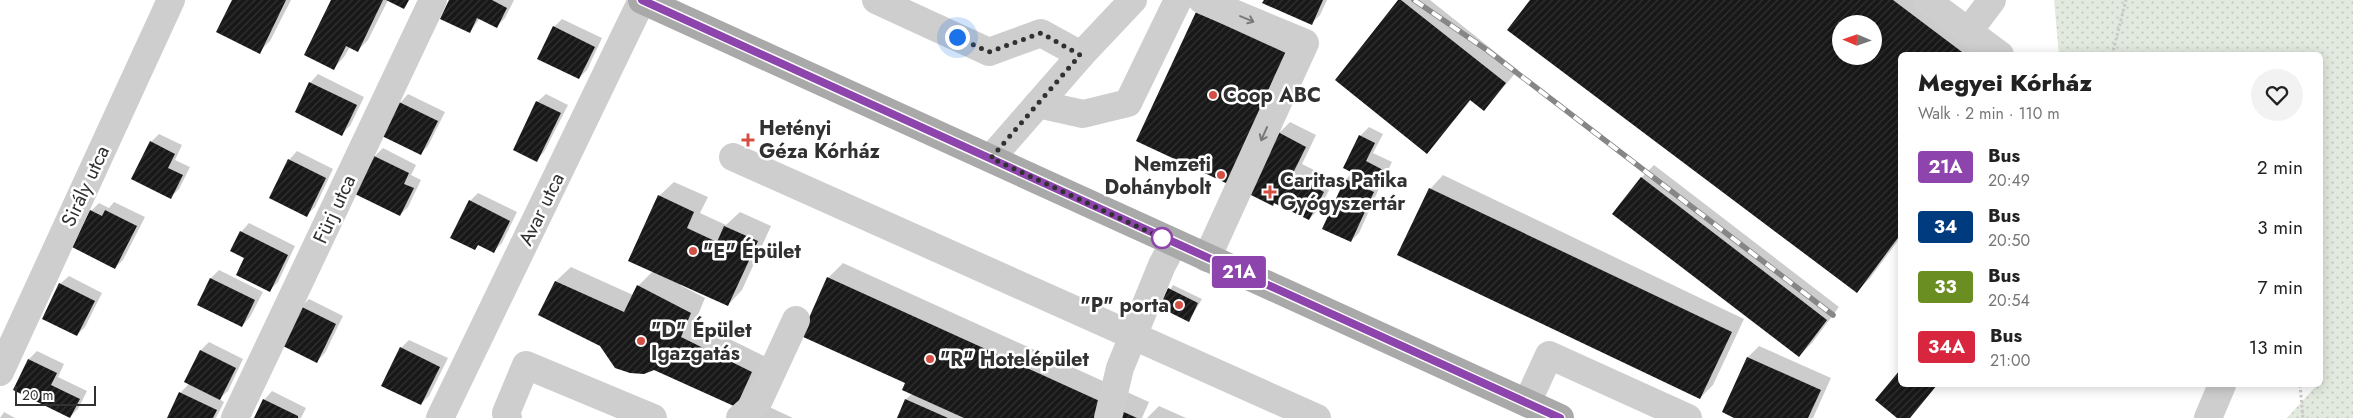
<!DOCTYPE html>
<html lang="en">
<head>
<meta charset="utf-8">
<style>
  body { margin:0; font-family:Jost,sans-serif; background:#f2f2f2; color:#222; height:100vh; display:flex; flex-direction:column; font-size:19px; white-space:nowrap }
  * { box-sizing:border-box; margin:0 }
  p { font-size:16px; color:#767676 }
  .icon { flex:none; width:28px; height:28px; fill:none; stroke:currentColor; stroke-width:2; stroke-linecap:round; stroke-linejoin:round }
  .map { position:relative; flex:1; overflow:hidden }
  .drawer { position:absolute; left:1898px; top:52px; width:425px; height:335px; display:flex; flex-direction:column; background:#fff; border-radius:8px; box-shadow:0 2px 12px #0003 }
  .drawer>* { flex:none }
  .badge { padding:0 10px; border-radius:4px; font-size:18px; line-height:32px }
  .needle { width:32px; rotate:272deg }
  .controls { position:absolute; left:1832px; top:15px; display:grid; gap:10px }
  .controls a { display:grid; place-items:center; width:50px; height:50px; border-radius:50%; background:#fff; box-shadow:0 2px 12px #0003; font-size:25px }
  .scale { position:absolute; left:15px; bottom:12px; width:81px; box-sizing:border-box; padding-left:5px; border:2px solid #313131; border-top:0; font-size:14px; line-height:18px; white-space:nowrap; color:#313131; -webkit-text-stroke:4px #fff; paint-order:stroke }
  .you { position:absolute; width:25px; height:25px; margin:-12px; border:4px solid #fff; border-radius:50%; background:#1a73e8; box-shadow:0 0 0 8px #1a73e833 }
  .map>.badge { position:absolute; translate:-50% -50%; box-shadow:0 0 0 2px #fff }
  .round { display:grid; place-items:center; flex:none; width:52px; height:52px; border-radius:26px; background:#f2f2f2 }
  .headline { display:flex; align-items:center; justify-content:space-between; height:85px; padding:0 20px }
  h1 { font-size:24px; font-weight:800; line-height:38px }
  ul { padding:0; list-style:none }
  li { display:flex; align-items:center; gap:15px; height:60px; padding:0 20px }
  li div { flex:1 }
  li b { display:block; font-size:19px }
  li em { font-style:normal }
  li .badge { min-width:55px; font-weight:700; text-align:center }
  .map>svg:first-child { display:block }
</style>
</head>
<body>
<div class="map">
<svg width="2353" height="418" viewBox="0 0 2353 418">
  <defs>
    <pattern id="grass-dots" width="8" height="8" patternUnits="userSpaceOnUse" patternTransform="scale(1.25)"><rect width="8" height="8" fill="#e2e9de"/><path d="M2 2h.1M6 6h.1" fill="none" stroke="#c2c8bf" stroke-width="1.8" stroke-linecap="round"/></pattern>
    <pattern id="building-hatch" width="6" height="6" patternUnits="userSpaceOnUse" patternTransform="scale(1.25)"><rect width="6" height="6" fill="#181818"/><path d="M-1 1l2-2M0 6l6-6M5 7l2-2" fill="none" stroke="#313131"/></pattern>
  </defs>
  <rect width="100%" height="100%" fill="#fff"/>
  <path fill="url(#grass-dots)" d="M2054 0H2353V418H2287L2317 385H2320L2322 379 2320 377V55H2059Z"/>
  <g fill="#0003" fill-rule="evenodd">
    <path d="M233 0H291L270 41 259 52Z"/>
    <path d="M332 0H388L368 40 357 51 350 47 344 57 333 69Z"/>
    <path d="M451 0H514L505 18 497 26 480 18 470 32Z"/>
    <path d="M1265 0H1327L1320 15 1312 23Z"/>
    <path d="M1399 0H1430L1518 70 1484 110 1471 100 1427 152Z"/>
    <path d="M1531 0H1923L1996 55H1900V238L1870 278 1857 291ZM1841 24H1874V56H1841Z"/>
    <path d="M1197 12 1298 42 1228 182Z"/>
    <path d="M562 19 602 38 587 70 579 78 554 27Z"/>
    <path d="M318 74 364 97 350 126 341 134 296 112 310 83Z"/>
    <path d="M408 94 445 112 428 146 420 154 400 103Z"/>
    <path d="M546 94 568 105 544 152 536 160 537 102Z"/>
    <path d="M1290 122 1316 135 1302 164 1334 180 1320 208 1309 219 1275 202 1279 133Z"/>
    <path d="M1369 127 1383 134 1373 153 1392 162 1385 176 1378 182 1381 184 1359 233 1351 241 1346 179 1353 172 1345 168 1360 136Z"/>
    <path d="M159 134 182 145 175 160 190 167 179 189 171 197 151 142Z"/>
    <path d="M383 148 416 165 411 175 421 180 408 207 400 215 375 156Z"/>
    <path d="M297 151 333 169 315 207 306 216 289 160Z"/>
    <path d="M1654 165 1839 307 1812 343 1799 356 1641 178Z"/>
    <path d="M1443 175 1744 319 1713 385 1700 398 1399 254 1431 188Z"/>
    <path d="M674 182 708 197 700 213 726 225 740 212 771 226 742 290 728 305 681 283 680 285 705 298 695 322 766 357 750 391 735 405 601 345 540 314 556 281 571 267 633 295 638 286 653 271 659 196Z"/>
    <path d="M478 193 517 212 502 243 494 251 479 244 475 249 470 201Z"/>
    <path d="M114 202 145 217 123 260 115 268 91 211 99 203 109 208Z"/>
    <path d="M249 223 295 246 278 282 270 290 245 257 241 232Z"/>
    <path d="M843 263 1149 402 1142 418H898L906 399 913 393 828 278Z"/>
    <path d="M219 270 263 292 250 317 242 326 198 304 211 278Z"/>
    <path d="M69 276 102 293 85 327 77 335 60 284Z"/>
    <path d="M1173 285 1202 299 1189 321 1160 306Z"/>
    <path d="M309 299 343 316 325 353 317 361 301 307Z"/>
    <path d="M409 340 448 358 429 396 421 404 401 348Z"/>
    <path d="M209 342 243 359 228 391 219 399 224 402 216 418H168L181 392 189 384 186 382 201 350Z"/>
    <path d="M1759 346 1831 378 1813 418H1737L1724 412 1748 357Z"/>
    <path d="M37 351 64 364 58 377 87 391 78 409 70 417 14 389 29 359Z"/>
    <path d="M272 391 306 408 301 418H255L264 400Z"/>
    <path d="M765 405 793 418H752Z"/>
    <path d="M1159 406 1186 418H1147Z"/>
    <path d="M4 412 15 418H0Z"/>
  </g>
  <g fill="url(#building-hatch)" fill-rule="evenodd">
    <path d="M232 0H286L260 54 216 32Z"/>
    <path d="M331 0H383L358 52 346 46 334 70 304 55Z"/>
    <path d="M386 0H409L404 9Z"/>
    <path d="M449 0H492L507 8 497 28 477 18 470 33 440 19Z"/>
    <path d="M1264 0H1323L1312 25 1262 3Z"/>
    <path d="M1398 0H1401L1506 83 1484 111 1470 100 1427 154 1335 80Z"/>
    <path d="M1530 0H1893L1966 55H1900V235L1857 293 1507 30ZM1841 24H1874V56H1841Z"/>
    <path d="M1196 12 1288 54 1228 184 1136 141Z"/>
    <path d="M553 26 595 47 579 79 537 59Z"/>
    <path d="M309 82 357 105 342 136 295 112Z"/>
    <path d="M536 101 561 113 537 162 513 150Z"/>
    <path d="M399 102 438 121 421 155 382 136Z"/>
    <path d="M1278 132 1306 147 1292 175 1324 192 1309 220 1274 203 1273 206 1245 192Z"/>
    <path d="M1359 135 1375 143 1366 161 1385 171 1377 185 1343 168Z"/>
    <path d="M150 141 175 154 168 168 183 175 171 199 131 179Z"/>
    <path d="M374 156 409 173 404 184 414 188 400 216 355 194Z"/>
    <path d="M288 159 326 178 307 217 269 198Z"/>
    <path d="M1641 177 1827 320 1799 357 1612 214Z"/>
    <path d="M1345 179 1374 192 1351 242 1322 229Z"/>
    <path d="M1429 188 1732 332 1700 399 1397 255Z"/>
    <path d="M658 195 694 212 687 228 717 242 724 226 758 241 728 306 628 261Z"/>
    <path d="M469 200 510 221 494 253 478 245 475 250 450 238Z"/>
    <path d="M90 210 102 216 105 210 137 226 115 269 72 247Z"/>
    <path d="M240 231 288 255 270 292 236 275 244 258 230 251Z"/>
    <path d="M827 277 1137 418H964L902 390 905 383 801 336Z"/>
    <path d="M210 278 255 300 242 327 197 305Z"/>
    <path d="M555 281 624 312 637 285 691 313 681 337 752 372 736 407 654 370 644 374 630 373 615 368 600 346 538 315Z"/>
    <path d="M59 283 95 301 77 336 42 319Z"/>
    <path d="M1168 288 1198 303 1189 322 1159 307Z"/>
    <path d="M300 306 336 324 317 363 281 345Z"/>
    <path d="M400 347 440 367 421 405 381 386Z"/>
    <path d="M200 350 236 368 220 400 184 382Z"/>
    <path d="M1747 357 1821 390 1808 418H1734L1722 412Z"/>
    <path d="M28 359 57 373 51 385 80 399 70 418 13 390Z"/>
    <path d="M1900 370V385H1937L1910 418H1897L1875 400Z"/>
    <path d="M179 392 217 410 213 418H167Z"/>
    <path d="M263 399 298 416V418H254Z"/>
    <path d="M905 399 948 418H897Z"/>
  </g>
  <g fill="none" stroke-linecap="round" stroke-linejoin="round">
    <g stroke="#c8c8c8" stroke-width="3" stroke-dasharray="2.5 2.5" stroke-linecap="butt">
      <path d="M2112 55 2126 0"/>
      <path d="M2300 385 2303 418"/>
    </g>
    <g stroke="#cecece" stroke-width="28">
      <path d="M876 0 989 52 1041 33 1081 55"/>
      <path d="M1202 0 1305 43 1207 258"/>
      <path d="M1926 0 2000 55"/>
      <path d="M1968 32 1992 0"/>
      <path d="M1038 104 1083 114 1128 103 1178 0"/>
      <path d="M733 157 1317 418"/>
      <path d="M991 158 1081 55 1133 0"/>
      <path d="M0 372 171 0"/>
      <path d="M1527 403 1549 355 1688 418"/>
      <path d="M235 418 433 0"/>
      <path d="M440 418 642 0"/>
      <path d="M508 418 506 413 526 365 653 418"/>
      <path d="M740 418 758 402 796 320"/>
      <path d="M1108 418 1120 368 1162 265 1174 243"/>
      <path d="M2208 418 2222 385"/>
    </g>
    <path stroke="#a9a9a9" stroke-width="28" d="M642 0 1560 418"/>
    <defs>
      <path id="rail" d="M1414 0 1487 50 1833 315"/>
    </defs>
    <use href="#rail" stroke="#868686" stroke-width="5.5"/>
    <use href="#rail" stroke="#fff" stroke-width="4" stroke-dasharray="11" stroke-linecap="butt"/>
  </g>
  <defs><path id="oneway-shaft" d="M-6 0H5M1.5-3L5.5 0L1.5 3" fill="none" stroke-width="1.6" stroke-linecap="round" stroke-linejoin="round" transform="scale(1.25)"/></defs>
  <g stroke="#787878">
    <use href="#oneway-shaft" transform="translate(1247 19) rotate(23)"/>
    <use href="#oneway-shaft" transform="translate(1264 134) rotate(114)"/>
  </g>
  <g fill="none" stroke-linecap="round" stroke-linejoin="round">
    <defs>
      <path id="line" d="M642 0 1560 418"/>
    </defs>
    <use href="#line" stroke="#fff" stroke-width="11"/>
    <use href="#line" stroke="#8e44ad" stroke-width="8"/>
    <path stroke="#313131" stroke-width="5" stroke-dasharray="0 9" d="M957 37 989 52 1041 33 1080 55 991 158 1162 238"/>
  </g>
  <g fill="#d64f45" stroke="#fff" stroke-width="2">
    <circle cx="1213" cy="95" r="5"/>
    <path d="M745.5 132.5h5v5h5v5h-5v5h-5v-5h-5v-5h5z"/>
    <circle cx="1221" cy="175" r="5"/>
    <path d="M1267.5 184.5h5v5h5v5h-5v5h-5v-5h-5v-5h5z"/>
    <circle cx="693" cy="251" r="5"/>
    <circle cx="1179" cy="305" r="5"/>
    <circle cx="641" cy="341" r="5"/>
    <circle cx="930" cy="359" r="5"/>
  </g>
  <circle fill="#fff" stroke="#8e44ad" stroke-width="2.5" cx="1162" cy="238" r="10"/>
  <g text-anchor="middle" stroke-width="5" stroke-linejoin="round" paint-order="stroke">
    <g font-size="20" font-weight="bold" fill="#313131" stroke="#fff" text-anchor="start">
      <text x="1223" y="102">Coop ABC</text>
      <text x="759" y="135">Hetényi<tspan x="759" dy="23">Géza Kórház</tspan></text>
      <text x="1211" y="171" text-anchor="end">Nemzeti<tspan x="1211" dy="23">Dohánybolt</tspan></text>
      <text x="1280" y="187">Caritas Patika<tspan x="1280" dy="23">Gyógyszertár</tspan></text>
      <text x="703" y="258">"E" Épület</text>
      <text x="1169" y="312" text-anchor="end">"P" porta</text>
      <text x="651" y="337">"D" Épület<tspan x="651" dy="23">Igazgatás</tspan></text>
      <text x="940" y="366">"R" Hotelépület</text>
    </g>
    <g font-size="20" fill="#313131" stroke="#fff">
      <text transform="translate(85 186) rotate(-65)" y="7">Sirály utca</text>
      <text transform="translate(334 209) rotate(-65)" y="7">Fürj utca</text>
      <text transform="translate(541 209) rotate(-64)" y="7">Avar utca</text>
    </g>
  </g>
</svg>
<div class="controls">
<a><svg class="needle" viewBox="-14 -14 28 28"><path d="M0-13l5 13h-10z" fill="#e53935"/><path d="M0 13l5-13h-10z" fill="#767676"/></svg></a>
</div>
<div class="scale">20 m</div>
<div class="you" style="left:957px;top:37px"></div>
<b class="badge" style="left:1239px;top:272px;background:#8e44ad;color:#fff">21A</b>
<section class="drawer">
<div class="headline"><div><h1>Megyei Kórház</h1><p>Walk · 2 min · 110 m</p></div><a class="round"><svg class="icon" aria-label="heart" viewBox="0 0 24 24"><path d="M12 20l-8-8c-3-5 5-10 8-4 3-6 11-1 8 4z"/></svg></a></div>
<ul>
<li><span class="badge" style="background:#8e44ad;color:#fff">21A</span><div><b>Bus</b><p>20:49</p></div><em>2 min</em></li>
<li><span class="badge" style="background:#003b80;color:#fff">34</span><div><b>Bus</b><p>20:50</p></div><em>3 min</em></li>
<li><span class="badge" style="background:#6b8e23;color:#fff">33</span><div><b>Bus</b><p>20:54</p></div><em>7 min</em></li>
<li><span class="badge" style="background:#d7263d;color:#fff">34A</span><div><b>Bus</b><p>21:00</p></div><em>13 min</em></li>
</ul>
</section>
</div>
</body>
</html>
